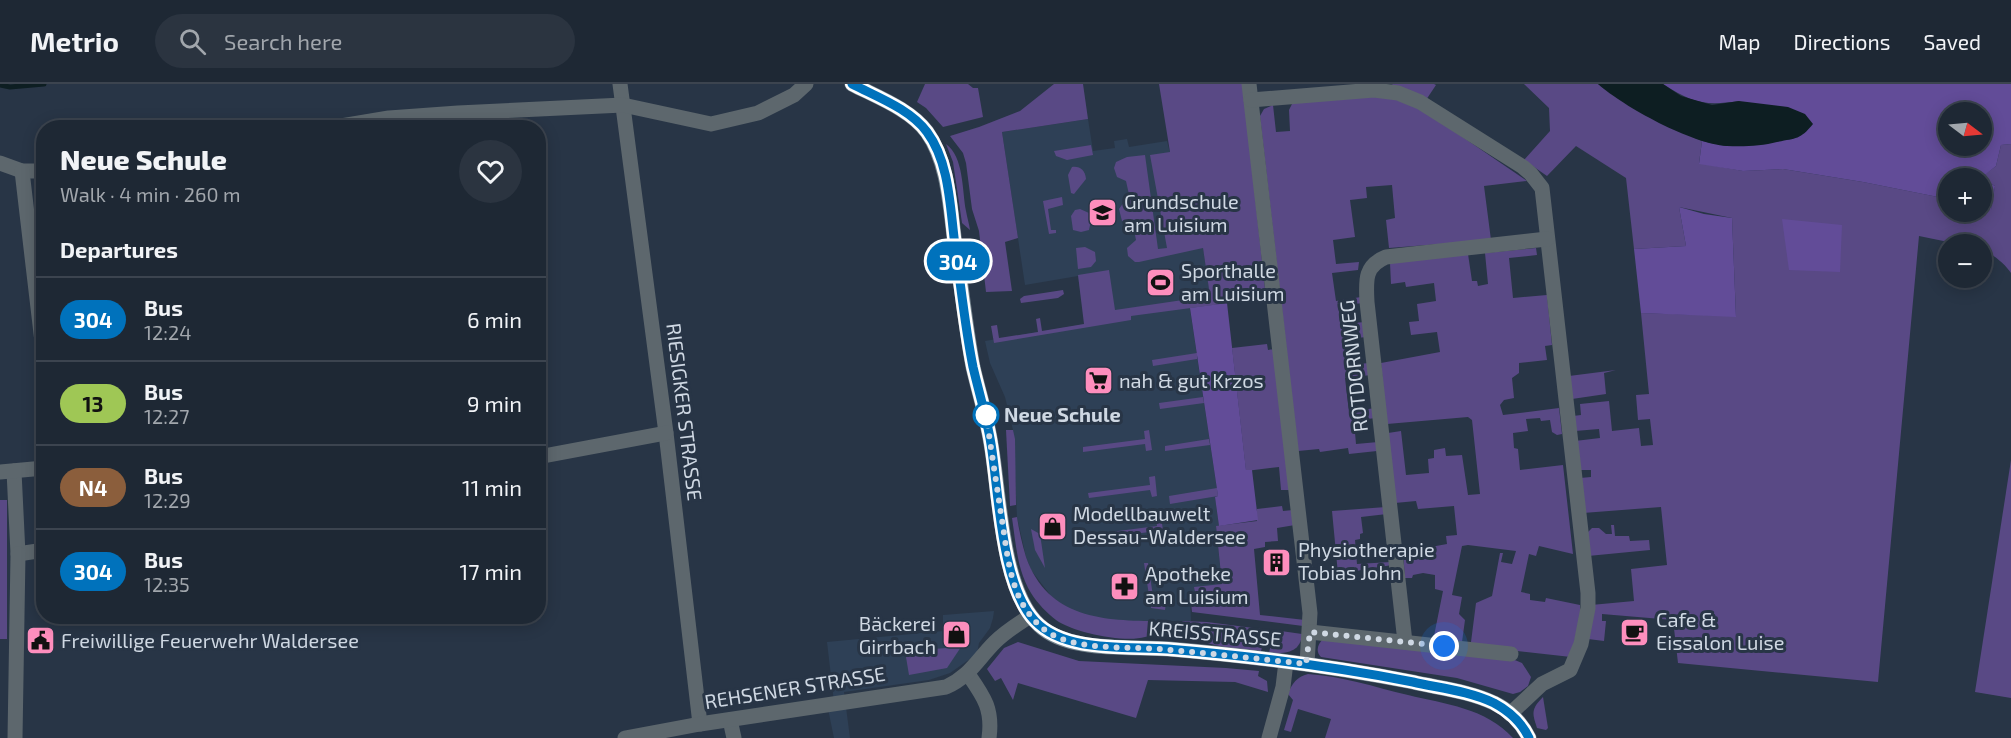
<!DOCTYPE html>
<html lang="en">
<head>
<meta charset="utf-8">
<style>
  body { margin:0; font-family:"Exo 2",sans-serif; background:#2b3440; color:#f1f3f6; height:100vh; display:flex; flex-direction:column; font-size:22px; white-space:nowrap }
  * { box-sizing:border-box; margin:0 }
  p { font-size:20px; color:#a1a6ac }
  .icon { flex:none; width:33px; height:33px; fill:none; stroke:currentColor; stroke-width:2; stroke-linecap:round; stroke-linejoin:round }
  .map { position:relative; flex:1; overflow:hidden }
  .side { position:absolute; left:36px; top:36px; width:510px; height:504px; display:flex; flex-direction:column; background:#1e2834; border-radius:24px; box-shadow:0 3px 15px #0003,0 0 0 2px #3c444f }
  .side>* { flex:none }
  .badge { padding:0 12px; border-radius:20px; font-size:21px; line-height:39px }
  .needle { width:39px; rotate:106deg }
  .tools { position:absolute; left:1938px; top:18px; display:grid; gap:12px }
  .tools a { display:grid; place-items:center; width:54px; height:54px; border-radius:50%; background:#1e2834; box-shadow:0 3px 15px #0003,0 0 0 2px #3c444f; font-size:30px }
  .you { position:absolute; width:30px; height:30px; margin:-15px; border:4px solid #fff; border-radius:50%; background:#1a73e8; box-shadow:0 0 0 9px #1a73e833 }
  .map>.badge { position:absolute; translate:-50% -50%; box-shadow:0 0 0 3px #fff }
  h2 { padding:0 24px; font-size:22px; line-height:54px }
  .round { display:grid; place-items:center; flex:none; width:63px; height:63px; border-radius:32px; background:#2b3440 }
  .overview { display:flex; align-items:center; justify-content:space-between; height:102px; padding:0 24px }
  h1 { font-size:28px; font-weight:800; line-height:45px }
  ul { padding:0; list-style:none }
  li { display:flex; align-items:center; gap:18px; height:84px; padding:0 24px; border-top:2px solid #3c444f }
  li div { flex:1 }
  li b { display:block; font-size:22px }
  li em { font-style:normal }
  li .badge { min-width:66px; font-weight:700; text-align:center }
  header { display:flex; align-items:center; gap:36px; box-sizing:border-box; height:84px; padding:0 30px; background:#1e2834; border-bottom:2px solid #3c444f }
  header strong { font-size:28px }
  nav { display:flex; gap:33px; margin-inline-start:auto; font-size:21px }
  .search { width:420px; height:54px; background:#2b3440; display:flex; align-items:center; gap:15px; box-sizing:border-box; padding:0 21px; border-radius:33px; color:#a1a6ac; font-size:22px }
  .map>svg:first-child { display:block }
</style>
</head>
<body>
<header>
<strong>Metrio</strong>
<div class="search"><svg class="icon" aria-label="search" viewBox="0 0 24 24"><circle cx="10" cy="10" r="6"/><path d="M15 15l6 6"/></svg>Search here</div>
<nav><a>Map</a><a>Directions</a><a>Saved</a></nav>
</header>
<div class="map">
<svg width="2011" height="654" viewBox="0 0 2011 654">
  <rect width="100%" height="100%" fill="#283546"/>
  <g fill="#2e4056">
    <path d="M1088 35 1093 67 1115 64 1114 57 1127 55 1129 63 1167 57 1169 65 1203 164 1212 222 1190 225 1218 412 1215 413 1219 442H1216L1222 500 1190 509 1191 537H1120L1097 534 1077 529 1063 521 1051 512 1031 486 1026 473 1017 433 1013 346 1005 313 990 279 985 257 1085 240 1078 192 1025 201 1002 48Z"/>
    <path d="M994 527 993 534 990 544 979 559 977 570 950 589 929 596 844 608 850 654H834L827 620 834 618 827 558 943 547V531Z"/>
  </g>
  <g fill="#594985">
    <path d="M925 0H968L973 4H978L983 33 943 43 926 24 917 18Z"/>
    <path d="M1054 0H1083L1088 35 1002 48 1018 154 1005 158 1012 207 986 208 979 147 972 125 966 79 963 69 950 52 979 43 1020 27Z"/>
    <path d="M1159 0H1243L1266 214 1131 232V236L994 259 991 242 997 241 999 254 1038 248 1036 235 1040 234 1042 247 1084 240 1078 191 1109 186 1115 226 1210 212 1203 164 1139 178H1135L1128 172 1127 164 1136 156 1133 141 1122 137 1119 125 1124 118 1130 115 1126 97 1117 93 1114 84 1116 78 1127 73 1145 71 1158 165 1167 164 1150 71 1170 68Z"/>
    <path d="M1391 0H1434L1436 1 1426 16Z"/>
    <path d="M1524 0H1598L1649 33 1702 57 1699 79 1743 87 1783 85 1863 98 1948 115V128H1982V123L1991 126 1995 102 1980 94 1996 82 2001 61 2011 60V189C2005 180 1992 169 1982 166V160H1958L1919 152 1878 598 1678 579 1673 536 1602 530V537H1606L1604 557 1588 555 1591 521 1634 517 1631 485 1667 481 1661 423 1583 429 1580 394 1591 393V386H1578L1575 357 1600 354 1599 345 1575 347 1573 332 1581 331 1580 320 1609 317 1612 347 1639 344 1641 362 1653 361 1650 335 1638 336 1636 311 1649 310 1641 229 1736 232 1732 134 1679 123 1686 162 1634 165 1626 94 1576 62 1547 92 1524 76 1550 47 1549 24Z"/>
    <path d="M1380 10 1420 24 1527 97 1484 102 1491 156 1389 164 1386 136 1395 134 1392 101 1366 103 1367 114 1350 116 1355 153 1333 156 1336 180 1359 178 1358 186 1332 189 1336 217 1361 213 1363 219 1338 222 1341 240 1365 238 1367 253 1345 255 1347 281 1369 279 1371 291 1345 294 1349 328 1375 324V334L1354 337 1356 360 1378 358 1377 367 1349 370 1348 364 1320 368 1319 365 1298 367 1260 32 1264 25 1273 21 1276 48 1290 47 1289 26 1293 18Z"/>
    <path d="M946 60C964 73 962 106 966 127 967 133 969 139 970 146L962 139 953 78Z"/>
    <path d="M1091 61 1093 71 1067 76 1056 72 1054 67Z"/>
    <path d="M1072 83C1080 82 1085 86 1086 95L1074 110 1071 109 1068 91Z"/>
    <path d="M1062 113 1063 121 1048 125 1051 146H1056V149L1049 150 1043 117Z"/>
    <path d="M1080 125 1089 129 1091 136 1089 146 1081 148 1073 146 1071 132 1075 126Z"/>
    <path d="M1085 163 1095 168 1096 177 1091 183 1078 185 1076 164Z"/>
    <path d="M1536 164 1537 171 1509 174 1513 214 1547 211 1552 261 1545 262 1547 276 1519 279V289L1512 294 1514 314 1504 316 1500 321 1503 331 1559 324 1562 350 1557 351 1552 348 1550 336 1541 337 1540 334 1526 335 1528 347 1513 349 1514 364 1518 365 1520 386 1563 381 1573 470 1539 462 1536 472 1529 470 1521 508 1530 510V516L1545 518 1546 514 1580 521V531L1571 573 1473 562 1471 558 1476 519 1492 512 1500 469H1503L1501 478 1512 480 1516 467 1468 461 1462 462 1452 511 1462 513 1459 530 1465 536 1462 558 1433 557 1443 507 1435 505V491L1423 489 1413 491 1412 494H1405L1403 468 1447 460 1446 452 1457 451 1454 422 1418 425 1416 417 1395 419 1388 349 1401 347 1406 391 1429 389 1428 375 1434 374V366L1445 364 1446 372 1462 371 1468 411 1480 410 1472 336 1468 333 1387 340 1381 279 1440 268 1437 248 1411 251 1409 238 1419 237 1417 220 1436 217 1434 199 1406 203 1405 198 1391 200 1390 179 1468 170 1472 197H1477L1478 202 1488 200 1485 169Z"/>
    <path d="M1063 206 1064 210 1058 214 1021 219 1020 215 1024 212Z"/>
    <path d="M1267 260 1268 266 1274 265 1291 406H1281L1279 383 1246 387 1232 264Z"/>
    <path d="M1197 269V275L1153 282 1152 276Z"/>
    <path d="M1616 286 1604 289 1606 310 1572 315 1569 292Z"/>
    <path d="M1203 313 1204 319 1160 325 1159 319Z"/>
    <path d="M1006 346H1013L1015 355 1016 421 1010 422Z"/>
    <path d="M1149 346 1152 366 1146 367 1145 360 1083 368V363L1145 355 1144 347Z"/>
    <path d="M1209 355 1210 361 1165 367V362Z"/>
    <path d="M2011 376V614L1975 608Z"/>
    <path d="M1155 392 1157 412 1152 413 1150 406 1089 414 1088 409 1150 401 1149 393Z"/>
    <path d="M1217 404 1218 412 1170 420 1169 412Z"/>
    <rect x="0" y="416" width="7" height="139"/>
    <path d="M1282 422 1283 427 1293 426 1295 441 1277 444 1278 457 1265 458V463L1254 465 1260 531 1305 536 1303 542 1192 528 1190 509 1195 508 1194 503 1222 500 1216 442 1257 437V425Z"/>
    <path d="M1386 423 1387 430 1361 433 1363 449 1360 450V455L1355 456 1357 480 1391 478 1392 481 1338 490 1332 427Z"/>
    <path d="M1017 433C1019 446 1022 460 1026 473 1048 535 1104 537 1160 537 1157 544 1153 552 1145 553 1125 559 1074 549 1056 536 1047 529 1037 519 1031 509 1017 486 1016 460 1012 434Z"/>
    <path d="M1161 433 1164 453H1159L1157 447 1096 455 1095 450 1157 442 1156 434Z"/>
    <path d="M1611 441H1614L1615 452H1629L1630 457 1649 456 1650 466 1588 472 1586 450 1592 444H1599L1606 450H1612Z"/>
    <path d="M1031 445 1040 450 1045 484 1035 466Z"/>
    <path d="M1144 479H1148L1153 512 1167 511 1165 526 1151 524Z"/>
    <path d="M1182 537 1207 538 1261 545 1264 557 1261 567C1236 563 1189 565 1182 537Z"/>
    <path d="M1274 546 1302 550C1301 569 1284 570 1269 569Z"/>
    <path d="M1323 555 1510 574 1522 579 1531 593 1528 602 1520 608 1513 610 1457 594 1321 573C1315 567 1318 560 1323 555Z"/>
    <path d="M1018 558 1079 577 1226 584 1259 587 1258 592 1267 597 1268 608 1235 598 1148 596 1136 634 1018 599 1013 616 1001 594 995 597 987 585 1004 564Z"/>
    <path d="M961 563 947 584 909 591 905 567Z"/>
    <path d="M1308 590C1342 592 1374 603 1408 611 1445 620 1486 624 1513 654H1325L1331 635 1298 625 1291 648 1284 646 1293 616 1288 610C1292 599 1297 593 1308 590Z"/>
    <path d="M1543 613 1548 644 1546 646 1537 644C1532 629 1531 625 1543 613Z"/>
  </g>
  <g fill="#624c98" fill-rule="evenodd">
    <path d="M1663 0H2011V60L2001 61 1996 82 1981 94H1948V115L1863 98 1783 85 1743 87 1699 80 1702 57 1726 62 1739 17C1705 22 1692 19 1663 0ZM1948 28H1982V62H1948Z"/>
    <path d="M1982 95 1995 102 1991 126 1982 123Z"/>
    <path d="M1679 123 1704 130 1732 134 1736 233 1641 229 1634 165 1686 162Z"/>
    <path d="M1782 135 1842 141 1840 188 1789 186Z"/>
    <path d="M1227 219 1246 386H1252L1258 436 1219 442 1215 413 1218 412 1190 224Z"/>
  </g>
  <path fill="#0d1e22" d="M1598 0H1663L1681 12 1712 21 1739 17 1788 23 1805 30 1813 40C1800 56 1796 54 1777 58 1762 62 1743 63 1727 62 1692 60 1624 23 1598 0Z"/>
  <g fill="none" stroke-linecap="round" stroke-linejoin="round">
    <path stroke="#0d1e22" stroke-width="5" d="M0 1 10 3 44 0"/>
    <g stroke="#5d676d" stroke-width="15">
      <path d="M620 0 666 349 700 640"/>
      <path d="M1249 0 1310 529 1307 580"/>
      <path d="M1251 16 1374 6 1398 9 1420 18 1523 83 1531 90 1542 104 1588 509V524L1581 560 1570 586 1542 600 1510 630"/>
      <path d="M329 44 389 34 458 29 623 21 711 40 758 29 794 11 806 0"/>
      <path d="M0 79 22 87H44"/>
      <path d="M22 87 44 275"/>
      <path d="M538 373 666 349"/>
      <path d="M14 387 18 470 44 466"/>
      <path d="M0 388 44 384"/>
      <path d="M1310 548 1511 570"/>
      <path d="M1405 558 1367 218C1366 197 1364 182 1386 173L1547 155"/>
      <path d="M968 590C984 613 993 625 989 654"/>
      <path d="M730 636 734 654"/>
      <path d="M15 654 18 470"/>
      <path d="M625 654 700 640 946 603C970 592 977 576 995 558 1006 547 1018 540 1030 532"/>
      <path d="M1269 654 1283 603 1286 578"/>
    </g>
    <path stroke="#73838d" stroke-width="15" d="M852 0C877 13 910 25 927 48 950 81 950 129 956 167 962 206 966 245 973 283 979 309 987 334 991 360 1000 410 1001 506 1039 541 1068 569 1130 562 1169 565 1251 572 1332 582 1413 598 1439 604 1469 607 1494 619 1509 626 1522 639 1529 654"/>
  </g>
  <g fill="none" stroke-linecap="round" stroke-linejoin="round">
    <defs>
      <path id="line" d="M852 0C877 13 910 25 927 48 950 79 950 125 955 161 961 202 965 243 973 283 979 309 987 334 991 360 999 409 1001 501 1035 537 1065 569 1128 562 1168 565 1250 572 1332 582 1413 598 1439 604 1469 607 1494 619 1509 627 1522 639 1529 654"/>
    </defs>
    <use href="#line" stroke="#fff" stroke-width="14"/>
    <use href="#line" stroke="#0072bc" stroke-width="9"/>
    <path stroke="#cfd8e3" stroke-width="6" stroke-dasharray="0 10.8" d="M986 331C991 364 996 397 1001 430 1006 459 1008 493 1022 519 1030 533 1042 547 1057 553 1089 567 1136 562 1170 566 1216 570 1261 575 1306 580L1310 548 1444 562"/>
  </g>
  <defs>
    <symbol id="school-square" viewBox="-11 -11 22 22"><rect x="-9" y="-9" width="18" height="18" rx="4" fill="#fe8ebd" stroke="#283546"/><path d="M0-5L7-2L0 1L-7-2ZM-4 1L0 2.5L4 1V4Q0 6-4 4Z" fill="#111"/></symbol>
    <symbol id="stadium-square" viewBox="-11 -11 22 22"><rect x="-9" y="-9" width="18" height="18" rx="4" fill="#fe8ebd" stroke="#283546"/><path d="M0-5a6.5 5 0 1 0 0 10a6.5 5 0 1 0 0-10ZM-3.5-1.8h7v3.6h-7Z" fill="#111"/></symbol>
    <symbol id="supermarket-square" viewBox="-11 -11 22 22"><rect x="-9" y="-9" width="18" height="18" rx="4" fill="#fe8ebd" stroke="#283546"/><path d="M-6-5.5h2.5l.6 2H6L4.5 2H-2.5L-4.4-4H-6ZM-1.5 3.2a1.3 1.3 0 1 0 .1 0ZM3 3.2a1.3 1.3 0 1 0 .1 0Z" fill="#111"/></symbol>
    <symbol id="shop-square" viewBox="-11 -11 22 22"><rect x="-9" y="-9" width="18" height="18" rx="4" fill="#fe8ebd" stroke="#283546"/><path d="M-5-2.5h2.3a2.7 3.5 0 0 1 5.4 0H5L5.5 6h-11ZM-1.5-2.5h3a1.5 2.3 0 0 0-3 0Z" fill="#111"/></symbol>
    <symbol id="building-square" viewBox="-11 -11 22 22"><rect x="-9" y="-9" width="18" height="18" rx="4" fill="#fe8ebd" stroke="#283546"/><path d="M-4-6H4V6H1V3H-1V6H-4ZM-2.5-4.3h1.7v1.8h-1.7ZM.8-4.3h1.7v1.8H.8ZM-2.5-1h1.7V.8h-1.7ZM.8-1h1.7V.8H.8Z" fill="#111"/></symbol>
    <symbol id="pharmacy-square" viewBox="-11 -11 22 22"><rect x="-9" y="-9" width="18" height="18" rx="4" fill="#fe8ebd" stroke="#283546"/><path d="M-2-6h4v4h4v4h-4v4h-4v-4h-4v-4h4Z" fill="#111"/></symbol>
    <symbol id="cafe-square" viewBox="-11 -11 22 22"><rect x="-9" y="-9" width="18" height="18" rx="4" fill="#fe8ebd" stroke="#283546"/><path d="M-5.5-4.5H6V0H3Q3 3.5 0 3.5H-2.5Q-5.5 3.5-5.5 0ZM3-3.2v2h1.7v-2ZM-6 4.5H4V6H-6Z" fill="#111"/></symbol>
    <symbol id="civic-square" viewBox="-11 -11 22 22"><rect x="-9" y="-9" width="18" height="18" rx="4" fill="#fe8ebd" stroke="#283546"/><path d="M-.6-6.5H3V-4.5H.6V-3L4-1V1h2V6H-6V1h2V-1L-.6-3ZM-1.2 2.5V6h2.4V2.5Z" fill="#111"/></symbol>
  </defs>
  <g fill-rule="evenodd">
    <use href="#school-square" x="1086" y="112" width="33" height="33"/>
    <use href="#stadium-square" x="1144" y="182" width="33" height="33"/>
    <use href="#supermarket-square" x="1082" y="280" width="33" height="33"/>
    <use href="#shop-square" x="1036" y="426" width="33" height="33"/>
    <use href="#building-square" x="1260" y="462" width="33" height="33"/>
    <use href="#pharmacy-square" x="1108" y="486" width="33" height="33"/>
    <use href="#cafe-square" x="1618" y="532" width="33" height="33"/>
    <use href="#shop-square" x="940" y="534" width="33" height="33"/>
    <use href="#civic-square" x="24" y="540" width="33" height="33"/>
  </g>
  <circle fill="#fff" stroke="#0072bc" stroke-width="3" cx="986" cy="331" r="12"/>
  <g text-anchor="middle" stroke-width="6" stroke-linejoin="round" paint-order="stroke">
    <g font-size="20" fill="#cfd8e3" stroke="#283546" text-anchor="start">
      <text x="1124" y="125">Grundschule<tspan x="1124" dy="23">am Luisium</tspan></text>
      <text x="1181" y="194">Sporthalle<tspan x="1181" dy="23">am Luisium</tspan></text>
      <text x="1119" y="304">nah &amp; gut Krzos</text>
      <text x="1073" y="437">Modellbauwelt<tspan x="1073" dy="23">Dessau-Waldersee</tspan></text>
      <text x="1298" y="473">Physiotherapie<tspan x="1298" dy="23">Tobias John</tspan></text>
      <text x="1145" y="497">Apotheke<tspan x="1145" dy="23">am Luisium</tspan></text>
      <text x="1656" y="543">Cafe &amp;<tspan x="1656" dy="23">Eissalon Luise</tspan></text>
      <text x="936" y="547" text-anchor="end">Bäckerei<tspan x="936" dy="23">Girrbach</tspan></text>
      <text x="61" y="564">Freiwillige Feuerwehr Waldersee</text>
    </g>
    <g font-size="20" fill="#cfd8e3" stroke="#283546">
      <text transform="translate(1354 282) rotate(-96)" y="7">ROTDORNWEG</text>
      <text transform="translate(684 328) rotate(83)" y="7">RIESIGKER STRASSE</text>
      <text transform="translate(1215 550) rotate(5)" y="7">KREISSTRASSE</text>
      <text transform="translate(795 604) rotate(-9)" y="7">REHSENER STRASSE</text>
    </g>
    <g font-size="20" font-weight="bold" fill="#cfd8e3" stroke="#283546" text-anchor="start">
      <text x="1004" y="338">Neue Schule</text>
    </g>
  </g>
</svg>
<div class="tools">
<a><svg class="needle" viewBox="-14 -14 28 28"><path d="M0-13l5 13h-10z" fill="#e53935"/><path d="M0 13l5-13h-10z" fill="#a1a6ac"/></svg></a>
<a>+</a>
<a>−</a>
</div>
<div class="you" style="left:1444px;top:562px"></div>
<b class="badge" style="left:958px;top:177px;background:#0072bc;color:#fff">304</b>
<section class="side">
<div class="overview"><div><h1>Neue Schule</h1><p>Walk · 4 min · 260 m</p></div><a class="round"><svg class="icon" aria-label="heart" viewBox="0 0 24 24"><path d="M12 20l-8-8c-3-5 5-10 8-4 3-6 11-1 8 4z"/></svg></a></div>
<h2>Departures</h2>
<ul>
<li><span class="badge" style="background:#0072bc;color:#fff">304</span><div><b>Bus</b><p>12:24</p></div><em>6 min</em></li>
<li><span class="badge" style="background:#9fc755;color:#111">13</span><div><b>Bus</b><p>12:27</p></div><em>9 min</em></li>
<li><span class="badge" style="background:#8b5e3c;color:#fff">N4</span><div><b>Bus</b><p>12:29</p></div><em>11 min</em></li>
<li><span class="badge" style="background:#0072bc;color:#fff">304</span><div><b>Bus</b><p>12:35</p></div><em>17 min</em></li>
</ul>
</section>
</div>
</body>
</html>
